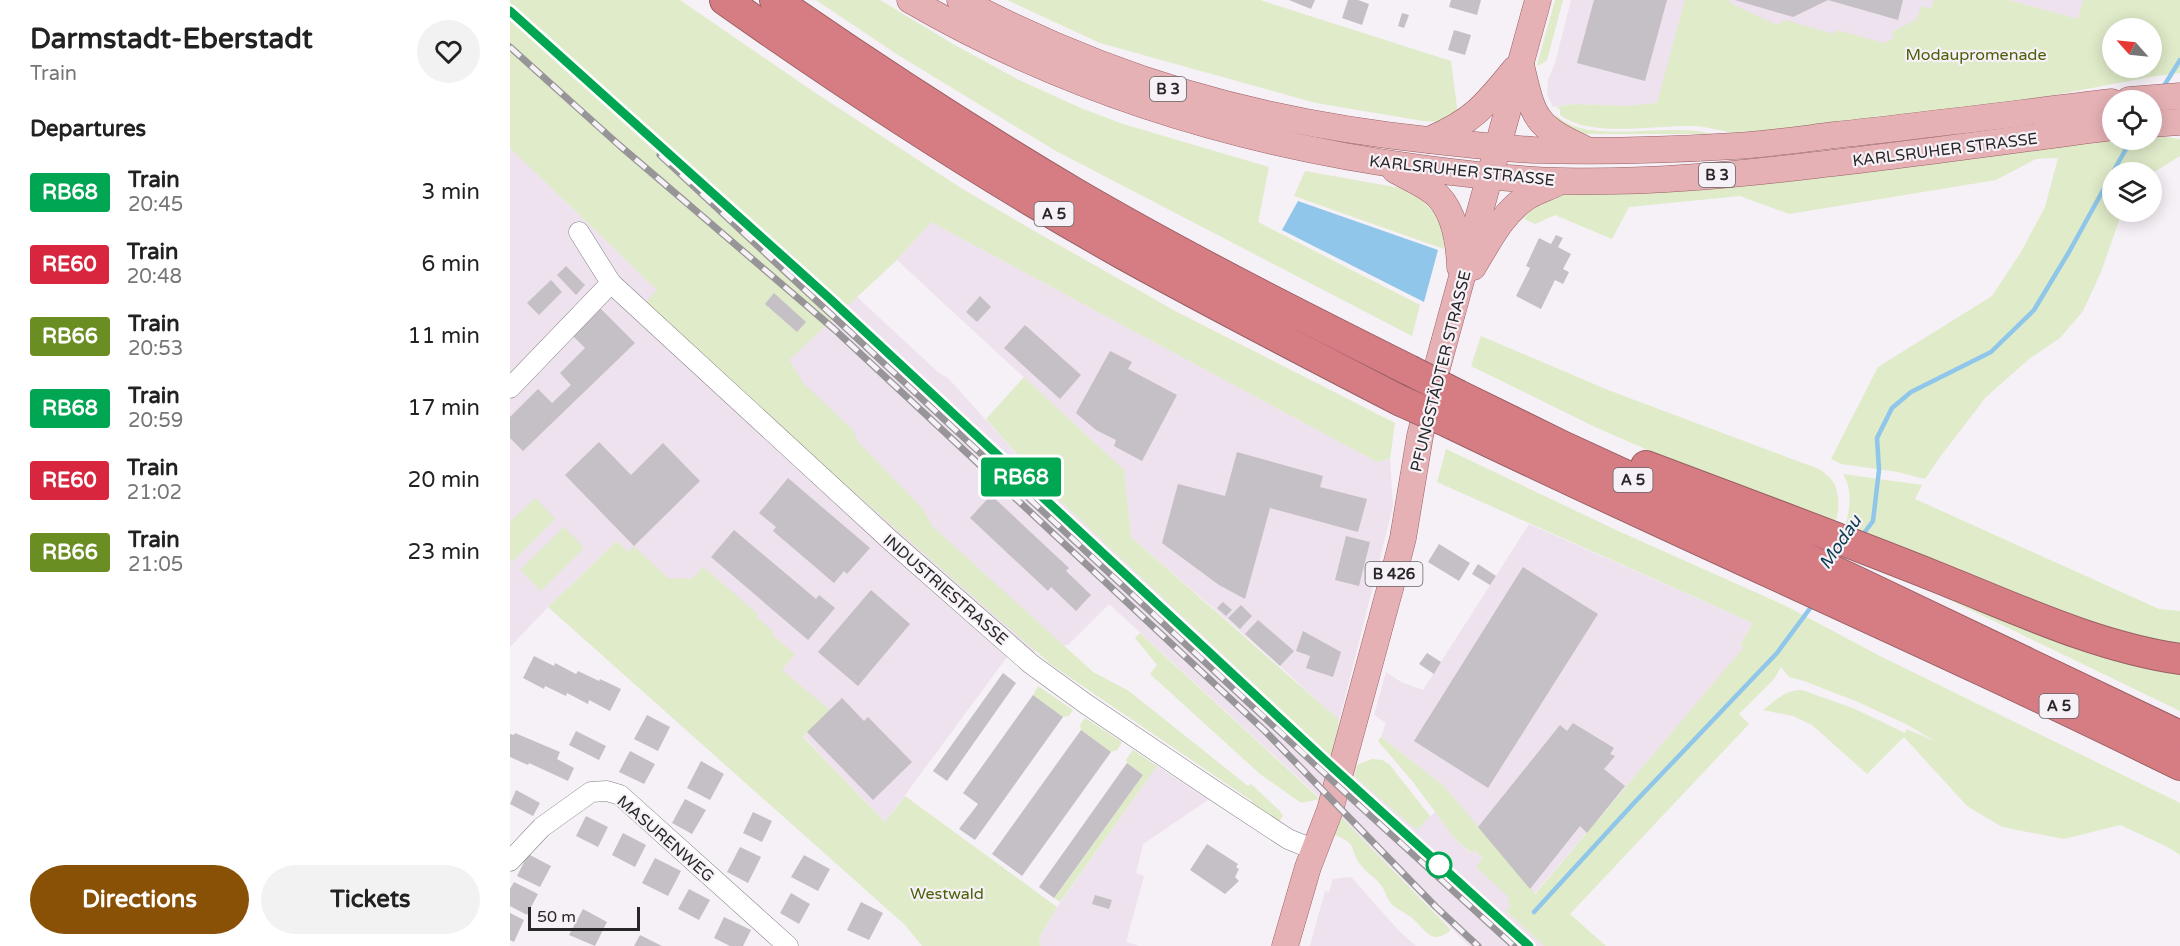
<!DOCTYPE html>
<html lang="en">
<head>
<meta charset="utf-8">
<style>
  body { margin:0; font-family:"Varela Round",sans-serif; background:#f2f2f2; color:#222; height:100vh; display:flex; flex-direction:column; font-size:22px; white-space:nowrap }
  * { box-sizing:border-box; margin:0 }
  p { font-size:20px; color:#767676 }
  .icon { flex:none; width:33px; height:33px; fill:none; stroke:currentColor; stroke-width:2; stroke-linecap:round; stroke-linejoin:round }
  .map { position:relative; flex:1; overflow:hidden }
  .sheet { display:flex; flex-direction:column; background:#fff; width:510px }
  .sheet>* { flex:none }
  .badge { padding:0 12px; border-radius:4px; font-size:21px; line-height:39px }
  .needle { width:39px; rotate:297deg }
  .tools { position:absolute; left:1592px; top:18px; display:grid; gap:12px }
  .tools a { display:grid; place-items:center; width:60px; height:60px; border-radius:50%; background:#fff; box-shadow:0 3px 15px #0003; font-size:30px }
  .scale { position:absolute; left:18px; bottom:15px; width:112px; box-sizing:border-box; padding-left:6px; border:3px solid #282628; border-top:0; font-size:16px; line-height:21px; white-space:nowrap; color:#282628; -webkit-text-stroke:4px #f6f1f6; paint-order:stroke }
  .map>.badge { position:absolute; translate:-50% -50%; box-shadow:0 0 0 3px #fff }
  h2 { padding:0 30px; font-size:22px; line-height:54px }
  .round { display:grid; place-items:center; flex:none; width:63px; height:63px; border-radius:32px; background:#f2f2f2 }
  .summary { display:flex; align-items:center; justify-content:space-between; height:102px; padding:0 30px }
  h1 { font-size:28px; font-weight:800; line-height:45px }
  .cta { display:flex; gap:12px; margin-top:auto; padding:12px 30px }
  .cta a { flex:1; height:69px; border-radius:36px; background:#895105; color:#fff; font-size:24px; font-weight:800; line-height:69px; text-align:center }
  .cta a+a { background:#f2f2f2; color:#222 }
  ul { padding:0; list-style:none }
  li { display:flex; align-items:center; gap:18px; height:72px; padding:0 30px }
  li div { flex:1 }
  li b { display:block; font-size:22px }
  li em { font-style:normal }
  li .badge { min-width:66px; font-weight:700; text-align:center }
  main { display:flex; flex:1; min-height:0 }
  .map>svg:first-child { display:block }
</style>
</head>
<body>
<main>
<section class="sheet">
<div class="summary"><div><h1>Darmstadt-Eberstadt</h1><p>Train</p></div><a class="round"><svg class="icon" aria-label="heart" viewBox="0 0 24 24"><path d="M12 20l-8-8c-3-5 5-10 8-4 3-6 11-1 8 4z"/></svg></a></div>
<h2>Departures</h2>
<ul>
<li><span class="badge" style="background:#00a651;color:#fff">RB68</span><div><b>Train</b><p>20:45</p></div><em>3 min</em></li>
<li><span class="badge" style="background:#d7263d;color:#fff">RE60</span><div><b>Train</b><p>20:48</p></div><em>6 min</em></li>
<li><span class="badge" style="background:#6b8e23;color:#fff">RB66</span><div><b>Train</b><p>20:53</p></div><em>11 min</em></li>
<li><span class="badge" style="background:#00a651;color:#fff">RB68</span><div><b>Train</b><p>20:59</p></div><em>17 min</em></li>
<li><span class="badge" style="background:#d7263d;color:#fff">RE60</span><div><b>Train</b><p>21:02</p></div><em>20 min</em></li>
<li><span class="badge" style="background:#6b8e23;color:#fff">RB66</span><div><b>Train</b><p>21:05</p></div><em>23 min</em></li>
</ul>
<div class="cta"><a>Directions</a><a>Tickets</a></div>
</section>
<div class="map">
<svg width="1670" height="946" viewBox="0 0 1670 946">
  <rect width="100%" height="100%" fill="#f6f1f6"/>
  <g fill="#ede2ed">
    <path d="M1061 0H1424L1406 62 1147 103 1114 106 1065 104 1043 107 1037 94 1038 80 1045 63Z"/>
    <path d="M1498 0H1573L1568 19Z"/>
    <path d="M0 148 147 290 279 360 347 297 429 373 438 378 542 493 822 758 847 765 845 777 906 829 925 812 945 839 961 853 964 850 973 858 966 867 1001 898V905L996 911 1035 946H959L832 818 599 604 558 645 497 657 375 822 107 541 38 607 0 647Z"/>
    <path d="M421 222 867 462 880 459 883 506 829 721 770 666 621 537 614 470 387 260Z"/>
    <path d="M1019 524 1243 623 1230 644 1235 647 1024 894 934 786 871 737 876 723 864 715 876 672 891 682 913 690Z"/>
    <path d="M647 766 698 800 633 844 626 873 634 876 616 942 630 946H531L529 938 547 907Z"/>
    <path d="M841 877 889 931 906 946H800L815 891 819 892 823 879Z"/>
  </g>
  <g fill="#dfebc9" fill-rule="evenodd">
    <path d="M0 0H170L301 90 451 188 519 228 667 312 885 423 880 459 867 462 421 222 387 260 279 360 294 384 343 430 348 442 412 508 423 527 583 672 619 691 738 786 741 784 769 810 773 816 768 823 740 806 742 801 543 666 297 451 134 304 147 290 0 148Z"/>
    <path d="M306 0H370L443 44 509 80 573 109 613 124 759 167 748 222 910 305 902 336 546 151 388 55Z"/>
    <path d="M497 0H750L941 61 948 115 927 122 913 121 806 103 590 43Z"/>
    <path d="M1045 0H1053L1037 60 1030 65H1027Z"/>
    <path d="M1175 0H1219L1220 3 1267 25 1275 20 1324 34 1326 30 1374 43 1384 38 1382 32 1407 19 1411 6 1421 9 1424 0H1498L1568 19 1573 0H1670V73L1646 76 1497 104 1235 133C1215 134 1200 126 1181 126 1143 125 1080 138 1050 115V110L1046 107 1065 104 1114 106 1147 103ZM1602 28H1641V68H1602Z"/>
    <path d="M1047 116C1078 146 1159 121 1202 134H1072L1041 118Z"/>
    <path d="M1641 135 1670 139V156L1641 174 1602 172V212H1612L1591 272 1573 311 1550 338 1519 359 1476 397 1430 457 1415 479 1388 472 1331 464 1321 459 1368 367 1482 296 1511 252 1535 207 1548 158 1526 159 1486 180 1279 214 1230 196 1119 207 1102 239 1045 215 1025 224 1014 219 1021 208 1043 193 1602 140H1641Z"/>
    <path d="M795 171 890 188 909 198 926 214 933 232 934 249 784 196Z"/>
    <path d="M971 336 1098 390 1309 469C1313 472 1318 475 1321 479 1330 490 1330 510 1325 523L1147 454 1085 427 961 366Z"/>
    <path d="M514 377 614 470 621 537 829 720 822 758 542 493 476 419Z"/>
    <path d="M936 449 1106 530 1276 606 1370 656 1670 803V855L1658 847 1610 825 1554 839 1492 827 1457 806 1394 737 1357 774 1302 725 1283 716 1253 710C1265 701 1276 689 1292 690L1345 709 1395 733 1397 729 1424 741 1398 725 1348 702 1294 681 1279 677 1271 667 1264 679 1229 714 1239 724 1060 914 1096 946H1034L996 911 1001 905 997 901 1000 898 966 867 973 858 964 850 962 853 945 839 903 782 868 741 871 737 934 786 1025 894 1234 647 1230 645 1243 623 927 482Z"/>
    <path d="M1333 474 1412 485 1405 499 1649 609 1670 611V647L1584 625 1335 527C1340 509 1343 491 1333 474Z"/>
    <path d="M25 498 45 519 2 562 0 560V522Z"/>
    <path d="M54 527 74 548 31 591 10 570Z"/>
    <path d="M107 541 118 552 124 546 158 578 182 579 193 567 248 614 246 617 264 632 262 635 285 654 272 670 320 710 293 737 375 822 395 796 547 907 529 938 531 946H412L395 925 38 607Z"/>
    <path d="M1355 559 1670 665V711Z"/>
    <path d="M630 633 810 799 791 803 750 774 640 674 647 665 625 638Z"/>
    <path d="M528 686 563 710 559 716 553 717 523 695Z"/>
    <path d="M575 718 612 742 607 750 601 752 571 730 570 725Z"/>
    <path d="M623 750 647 766 550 902 544 898 633 775 617 763 616 760Z"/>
    <path d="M862 759 872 760 879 764 920 816 907 830 845 777 847 765Z"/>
    <path d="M832 818 941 930C921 946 917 931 902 918 895 912 885 909 879 901 876 896 875 890 871 885 865 877 856 873 851 865 838 849 849 844 825 835L827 826Z"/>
  </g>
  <path fill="#8fc6e9" d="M788 201 928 250 914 302 772 230Z"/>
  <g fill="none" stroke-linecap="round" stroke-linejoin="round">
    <g stroke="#8fc6e9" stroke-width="4.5">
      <path d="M1652 89 1670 60"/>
      <path d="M1603 172 1621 140"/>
      <path d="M1351 537 1363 521 1369 470 1367 438 1382 408 1401 392 1481 352 1524 310 1559 252 1602 174"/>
      <path d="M1024 912 1123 804 1267 653 1304 603"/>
    </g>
  </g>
  <g fill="#c4c0c5">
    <path d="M779 0H805L801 9Z"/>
    <path d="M838 0H848L859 4 852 25 832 18Z"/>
    <path d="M941 0H971L967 15 939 7Z"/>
    <path d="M1084 0H1157L1135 81 1067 63Z"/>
    <path d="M1225 0H1318L1283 17Z"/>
    <path d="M1318 0H1393L1388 20Z"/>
    <path d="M892 13 899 15 894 28 888 26Z"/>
    <path d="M944 30 961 35 955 55 938 50Z"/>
    <path d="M1046 235 1053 238 1048 247 1061 254 1053 269 1059 272 1053 284 1045 280 1031 309 1006 296 1020 268 1016 266 1029 238 1041 244Z"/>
    <path d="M56 266 75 285 66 295 47 275Z"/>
    <path d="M41 280 52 292 29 315 17 303Z"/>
    <path d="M264 293 296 322 287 332 255 304Z"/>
    <path d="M470 296 481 307 467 322 456 312Z"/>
    <path d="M88 306 125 343 13 451 0 438V417L28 389 42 403 61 385 50 373 75 348 60 333Z"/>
    <path d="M515 325 571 375 550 399 494 348Z"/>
    <path d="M600 351 622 362 618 369 667 395 632 461 604 446 606 440 586 430 566 413Z"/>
    <path d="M89 442 121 475 153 443 190 481 124 546 55 475Z"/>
    <path d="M727 452 813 476 810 487 857 499 848 532 760 508 735 599 709 585 652 543 668 484 715 496Z"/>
    <path d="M278 478 360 548 337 574 334 571 324 583 263 531 266 527 249 513Z"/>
    <path d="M481 495 559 568 556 571 581 595 566 611 541 587 538 591 460 518Z"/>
    <path d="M224 530 306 599 309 595 325 608 298 640 201 557Z"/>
    <path d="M836 536 860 542 849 586 825 580Z"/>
    <path d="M929 544 960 563 949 581 918 562Z"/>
    <path d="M968 564 986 576 980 585 962 574Z"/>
    <path d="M1013 567 1088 614 978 788 904 741Z"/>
    <path d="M361 590 400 624 348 686 308 652Z"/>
    <path d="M713 602 722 610 716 616 707 608Z"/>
    <path d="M731 605 742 616 730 629 718 618Z"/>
    <path d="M748 620 784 651 770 666 735 634Z"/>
    <path d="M793 631 831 652 823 677 796 668 800 656 786 651Z"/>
    <path d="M917 653 931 662 924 674 909 664Z"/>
    <path d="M24 656 44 666 45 663 66 674 68 671 89 681 90 679 111 689 100 711 79 700 78 704 57 693 56 696 35 686 34 689 13 678Z"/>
    <path d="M493 673 506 683 437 781 423 771Z"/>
    <path d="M523 695 553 717 465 840 449 829 468 804 453 793Z"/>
    <path d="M332 698 354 721 358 717 402 762 363 800 297 732Z"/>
    <path d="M137 715 160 727 148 751 124 739Z"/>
    <path d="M1063 723 1104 748 1100 754 1105 756 1094 769 1115 786 1077 833 1070 826 1020 889 968 827 1050 725 1057 731Z"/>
    <path d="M571 730 601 752 512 876 482 854Z"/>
    <path d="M66 731 96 746 89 760 59 745Z"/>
    <path d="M5 733 50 752 47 759 64 768 58 781 19 763 18 765 0 757V734L4 735Z"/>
    <path d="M120 751 145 764 134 784 109 772Z"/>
    <path d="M191 761 214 774 200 800 177 788Z"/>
    <path d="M617 763 633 775 544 898 529 887Z"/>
    <path d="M6 790 30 803 23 816 0 804Z"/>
    <path d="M175 799 196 810 182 834 162 823Z"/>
    <path d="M243 812 262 821 252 842 233 833Z"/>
    <path d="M76 816 98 827 88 847 66 836Z"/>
    <path d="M113 833 136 845 125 867 102 855Z"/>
    <path d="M697 844 728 864 726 867 729 869 725 877 729 881 715 894 680 870Z"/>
    <path d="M230 847 251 857 238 883 217 872Z"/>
    <path d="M18 854 41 866 30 887 7 876Z"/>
    <path d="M294 855 320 869 308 891 281 877Z"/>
    <path d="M145 858 171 871 158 896 132 883Z"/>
    <path d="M4 882 28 894 17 915 0 906V889Z"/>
    <path d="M179 889 200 900 189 920 168 909Z"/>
    <path d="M281 893 300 904 289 924 270 913Z"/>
    <path d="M585 895 602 900 599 909 582 904Z"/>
    <path d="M351 902 373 913 359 940 337 930Z"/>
    <path d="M73 909 97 922 85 946 59 935Z"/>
    <path d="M0 913 14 920 4 942 0 940Z"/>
    <path d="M214 917 241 930 233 946H220L204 938Z"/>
    <path d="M130 935 152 946H124Z"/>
  </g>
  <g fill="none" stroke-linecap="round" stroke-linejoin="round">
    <defs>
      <g id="minor">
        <path d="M69 232 101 283 380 540 521 664 576 704 699 787 778 839 805 850"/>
        <path d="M0 388 101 283"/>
        <path d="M0 861 32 827 81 792 97 791 110 795 278 946"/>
      </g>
      <g id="major">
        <path d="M400 0C557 91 731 144 910 168 957 174 1005 180 1052 181 1137 183 1222 175 1306 165 1405 154 1503 140 1602 127"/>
        <path d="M450 0C602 80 747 122 918 140 953 144 988 148 1024 150 1091 152 1159 150 1225 146 1259 144 1292 139 1325 135 1418 125 1510 113 1602 102"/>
        <path d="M1011 65C1023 116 1024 126 1073 148"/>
        <path d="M1619 100 1670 96"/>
        <path d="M1641 124 1670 122"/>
        <path d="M919 140C963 121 975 106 1005 69"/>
        <path d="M885 170C899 178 915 184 927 195 945 213 949 242 950 267"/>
        <path d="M963 267C978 243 992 213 1017 197 1026 191 1037 188 1047 183"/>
        <path d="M775 946 798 867 820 810 881 585 893 538 910 436 927 368 1028 0"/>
      </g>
      <g id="highway">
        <path d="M215 0C344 91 476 177 613 254 705 305 798 353 891 401"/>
        <path d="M265 0C363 68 463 133 566 194 674 257 787 314 899 370"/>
        <path d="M948 395 1054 447 1341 579 1670 736"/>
        <path d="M940 423C1182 540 1429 646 1670 765"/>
        <path d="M1136 466C1234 503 1332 539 1429 578 1507 609 1587 647 1670 659"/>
      </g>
    </defs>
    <use href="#minor" stroke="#858185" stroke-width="21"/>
    <use href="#major" stroke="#995f64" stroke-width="27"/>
    <use href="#highway" stroke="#995f64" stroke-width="32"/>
    <use href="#minor" stroke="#fff" stroke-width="20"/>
    <use href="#major" stroke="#e6b1b5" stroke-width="26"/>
    <use href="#highway" stroke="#d67d84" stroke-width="30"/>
    <defs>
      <g id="rail">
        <path d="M0 11C222 208 439 410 656 612 777 724 896 837 1019 946"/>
        <path d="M0 47 109 145 324 329 755 731 926 907 968 946"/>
        <path d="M150 155 839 796 1004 946"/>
      </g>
    </defs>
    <use href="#rail" stroke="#989598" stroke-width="7"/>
    <use href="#rail" stroke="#f6f1f6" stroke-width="4.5" stroke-dasharray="14" stroke-linecap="butt"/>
    <defs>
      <g id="highway-bridge">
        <path d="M899 370 948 395"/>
        <path d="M891 401 940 423"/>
      </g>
    </defs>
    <use href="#highway-bridge" stroke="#995f64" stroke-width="32" stroke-linecap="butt"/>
    <use href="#highway-bridge" stroke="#d67d84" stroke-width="30"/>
  </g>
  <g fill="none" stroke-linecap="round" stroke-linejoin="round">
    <defs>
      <path id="line" d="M0 11 319 298 820 765 1019 946"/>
    </defs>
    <use href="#line" stroke="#fff" stroke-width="14"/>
    <use href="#line" stroke="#00a651" stroke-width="9"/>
  </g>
  <circle fill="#fff" stroke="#00a651" stroke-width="3" cx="929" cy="865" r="12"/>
  <g text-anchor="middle" stroke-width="4.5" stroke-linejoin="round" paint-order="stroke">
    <g fill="#f6f1f6" stroke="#666366" stroke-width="1.5">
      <rect x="640" y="77" width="36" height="24" rx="4.5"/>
      <rect x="1189" y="163" width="36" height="24" rx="4.5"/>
      <rect x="524.5" y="202" width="39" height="24" rx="4.5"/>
      <rect x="1103.5" y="468" width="39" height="24" rx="4.5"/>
      <rect x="855.5" y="562" width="57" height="24" rx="4.5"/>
      <rect x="1529.5" y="694" width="39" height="24" rx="4.5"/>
    </g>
    <g font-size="15" font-weight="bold" fill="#282628">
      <text x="658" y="94">B 3</text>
      <text x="1207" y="180">B 3</text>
      <text x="544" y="219">A 5</text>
      <text x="1123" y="485">A 5</text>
      <text x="884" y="579">B 426</text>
      <text x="1549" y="711">A 5</text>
    </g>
    <g font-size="16" fill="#4d5f0a" stroke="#f6f1f6">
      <text x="1466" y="60">Modaupromenade</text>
      <text x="437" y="899">Westwald</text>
    </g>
    <g font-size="16" fill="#282628" stroke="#f6f1f6">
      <text transform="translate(1435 149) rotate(-7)" y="6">KARLSRUHER STRASSE</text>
      <text transform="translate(952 170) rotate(6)" y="6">KARLSRUHER STRASSE</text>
      <text transform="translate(930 371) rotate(-76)" y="6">PFUNGSTÄDTER STRASSE</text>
      <text transform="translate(436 589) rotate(41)" y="6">INDUSTRIESTRASSE</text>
      <text transform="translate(156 838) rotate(41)" y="6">MASURENWEG</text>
    </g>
    <g font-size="18" font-style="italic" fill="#0c3a52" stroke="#f6f1f6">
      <text transform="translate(1330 542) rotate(-56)" y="6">Modau</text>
    </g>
  </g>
</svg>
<div class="tools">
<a><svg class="needle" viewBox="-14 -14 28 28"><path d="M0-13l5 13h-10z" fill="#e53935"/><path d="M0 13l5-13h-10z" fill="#767676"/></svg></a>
<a><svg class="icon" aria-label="locate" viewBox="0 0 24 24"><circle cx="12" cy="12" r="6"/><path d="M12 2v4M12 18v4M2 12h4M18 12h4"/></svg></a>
<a><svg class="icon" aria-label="layers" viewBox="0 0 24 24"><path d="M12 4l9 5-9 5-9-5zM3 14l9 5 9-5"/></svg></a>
</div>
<div class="scale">50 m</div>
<b class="badge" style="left:511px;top:477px;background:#00a651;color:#fff">RB68</b>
</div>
</main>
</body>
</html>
